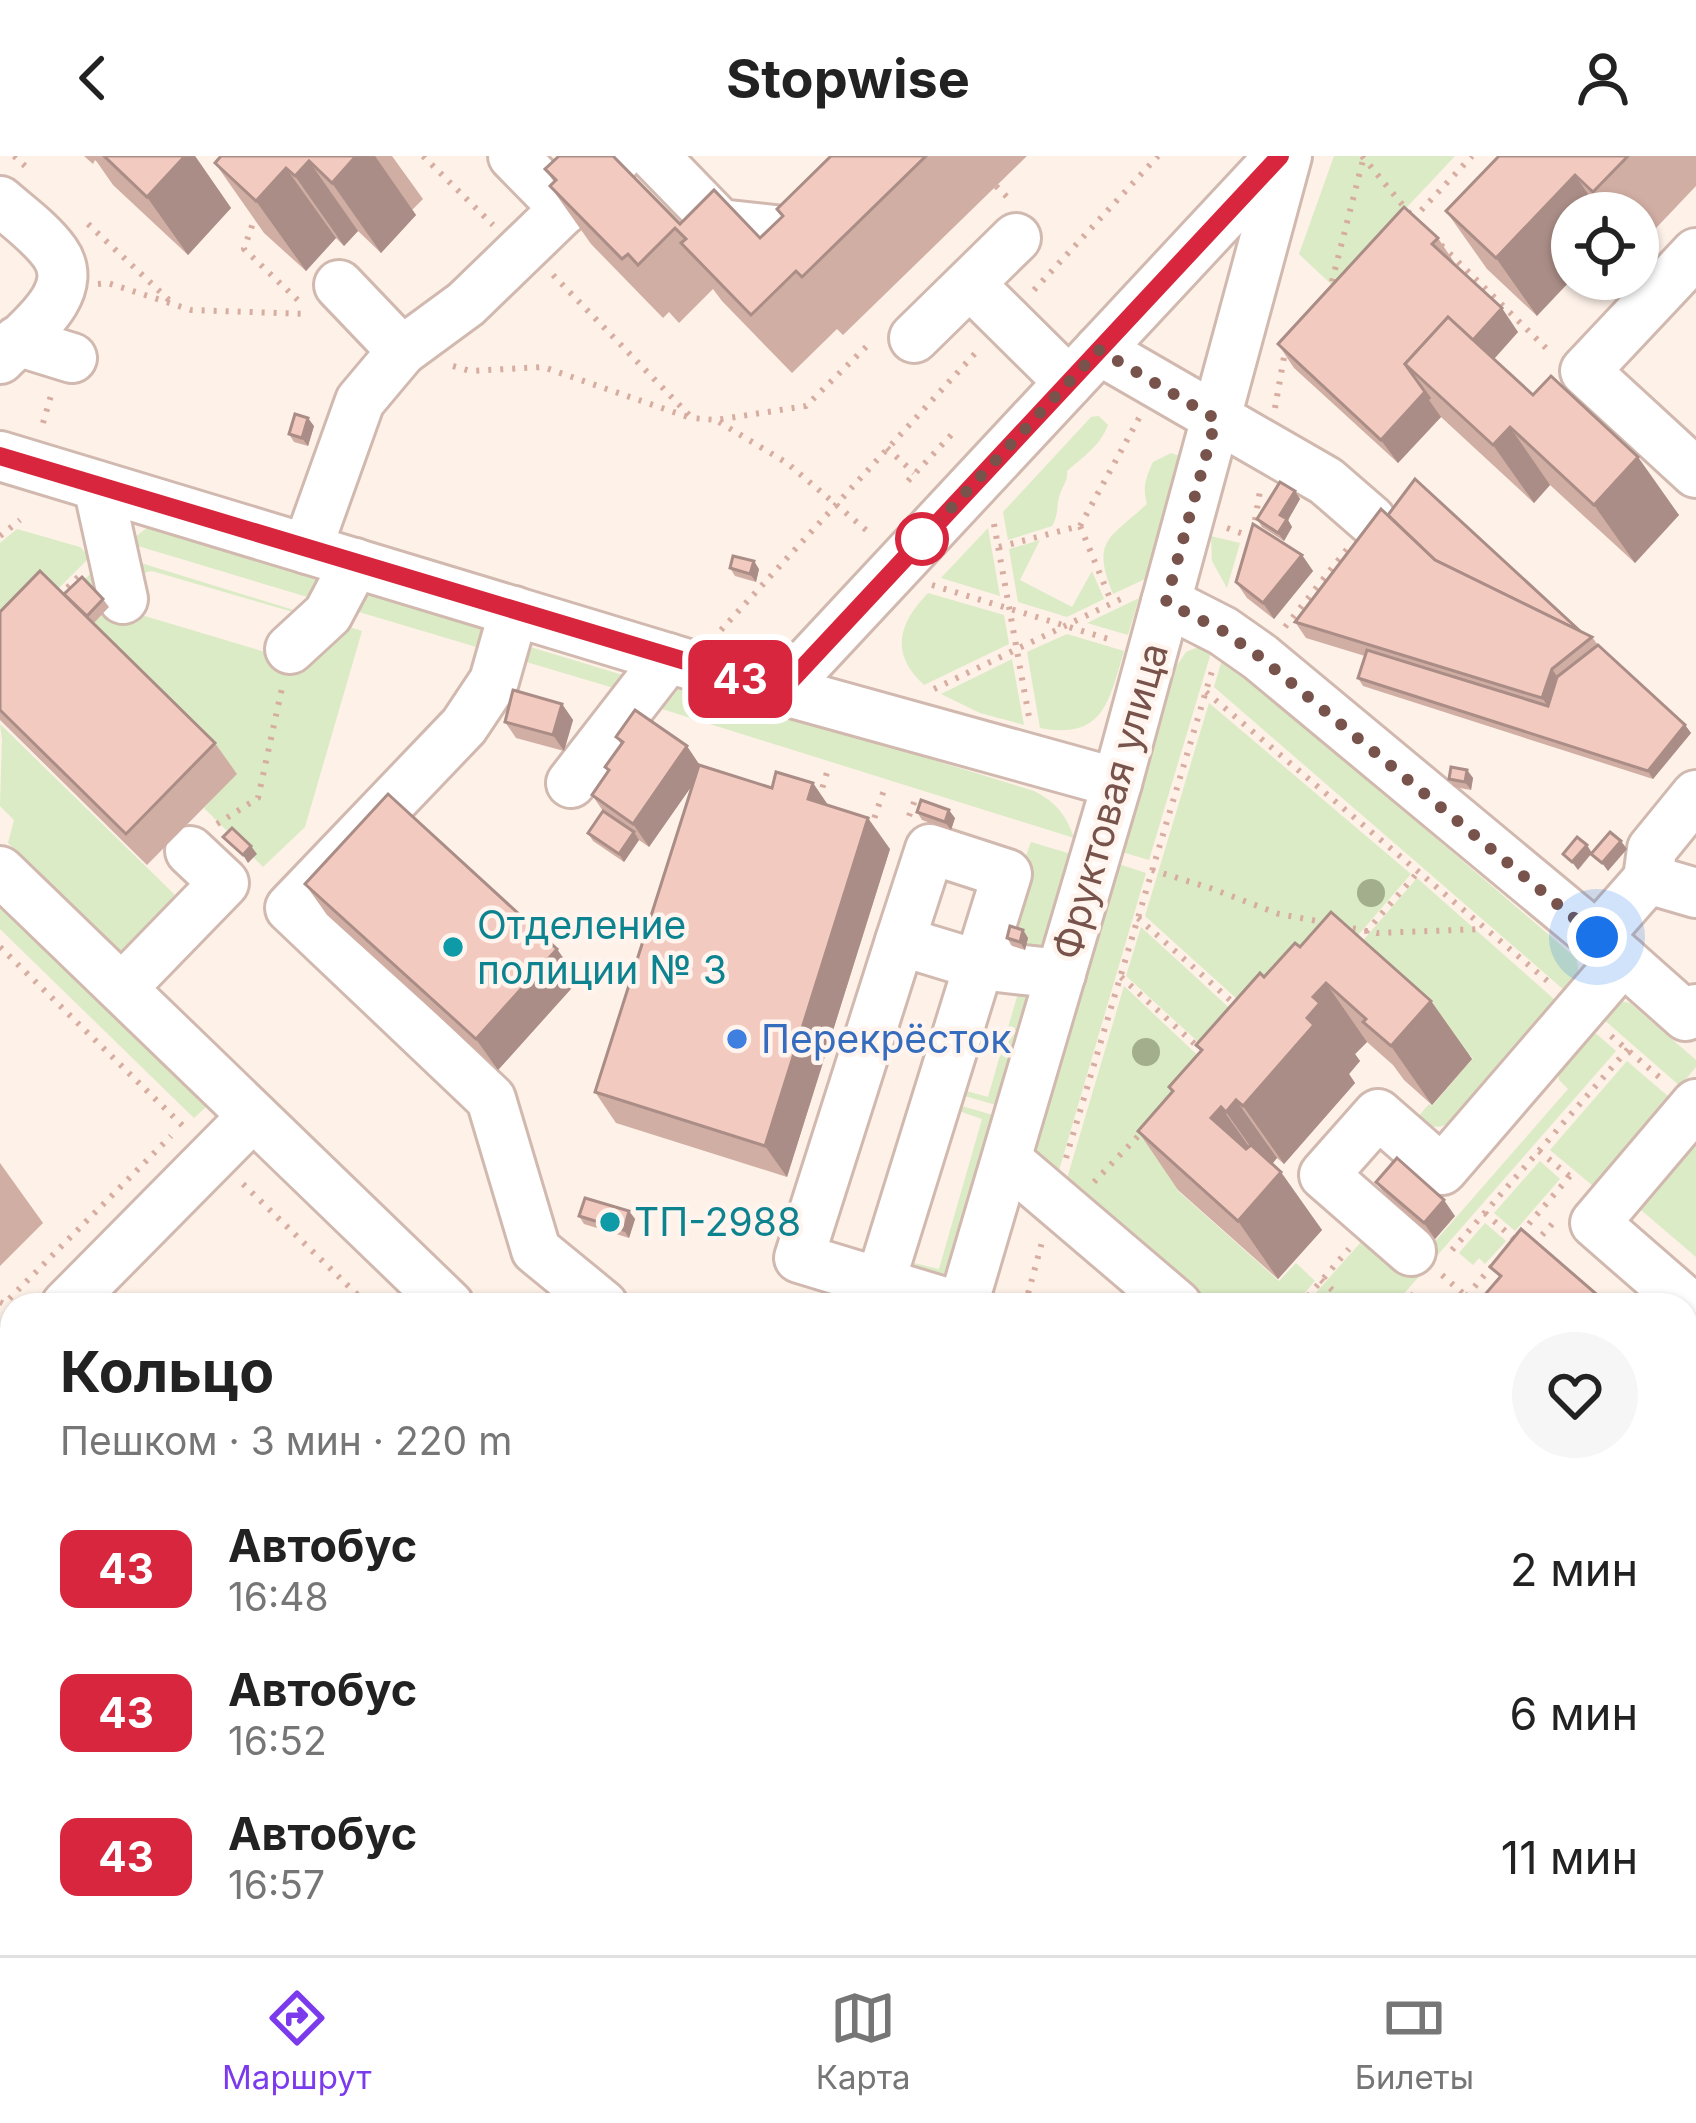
<!DOCTYPE html>
<html lang="ru">
<head>
<meta charset="utf-8">
<style>
  body { margin:0; font-family:Inter,sans-serif; background:#f6f6f6; color:#222; height:100vh; display:flex; flex-direction:column; font-size:45px; white-space:nowrap }
  * { box-sizing:border-box; margin:0 }
  p { font-size:39px; color:#767676 }
  .icon { flex:none; width:66px; height:66px; fill:none; stroke:currentColor; stroke-width:2; stroke-linecap:round; stroke-linejoin:round }
  .map { position:relative; flex:1; overflow:hidden }
  .sheet { position:absolute; left:0px; top:1137px; width:1698px; height:663px; display:flex; flex-direction:column; background:#fff; border-radius:36px 36px 0 0; box-shadow:0 3px 9px #0004 }
  .sheet>* { flex:none }
  .badge { padding:0 24px; border-radius:18px; font-size:42px; line-height:78px }
  .buttons { position:absolute; left:1551px; top:36px; display:grid; gap:24px }
  .buttons a { display:grid; place-items:center; width:108px; height:108px; border-radius:50%; background:#fff; box-shadow:0 3px 9px #0004; font-size:60px }
  .you { position:absolute; width:60px; height:60px; margin:-30px; border:9px solid #fff; border-radius:50%; background:#1a73e8; box-shadow:0 0 0 18px #1a73e833 }
  .map>.badge { position:absolute; translate:-50% -50%; box-shadow:0 0 0 6px #fff }
  .round { display:grid; place-items:center; flex:none; width:126px; height:126px; border-radius:63px; background:#f6f6f6 }
  .headline { display:flex; align-items:center; justify-content:space-between; height:204px; padding:0 60px }
  h1 { font-size:57px; font-weight:700; line-height:90px }
  ul { padding:0; list-style:none }
  li { display:flex; align-items:center; gap:36px; height:144px; padding:0 60px }
  li div { flex:1 }
  li b { display:block; font-size:45px }
  li em { font-style:normal }
  li .badge { min-width:132px; font-weight:700; text-align:center }
  header { display:flex; justify-content:space-between; align-items:center; height:156px; padding:0 60px; background:#fff; font-size:54px; font-weight:700 }
  .tabs { display:flex; justify-content:space-around; align-items:center; height:168px; border-top:3px solid #e0e0e0; background:#fff; font-size:33px; color:#767676 }
  .tabs a { display:grid; justify-items:center; gap:6px }
  .tabs .current { color:#7c3aed }
  .map>svg:first-child { display:block }
</style>
</head>
<body>
<header><svg class="icon" aria-label="back" viewBox="0 0 24 24"><path d="M15 5l-7 7 7 7"/></svg>Stopwise<svg class="icon" aria-label="person" viewBox="0 0 24 24"><circle cx="12" cy="8" r="4"/><path d="M4 21q1-7 8-7t8 7"/></svg></header>
<div class="map">
<svg width="1696" height="1799" viewBox="0 0 1696 1799">
  <rect width="100%" height="100%" fill="#fdf1e8"/>
  <g fill="#dbebc5">
    <path d="M1334 0H1455L1333 130 1299 98Z"/>
    <path d="M1099 260 1108 269C1100 290 1084 300 1067 315 1068 326 1063 328 1060 338 1056 349 1059 359 1052 370L1008 384 1003 356 1091 261Z"/>
    <path d="M1171 297 1180 300 1145 423 1113 438C1091 384 1109 383 1147 348 1142 332 1146 321 1153 306Z"/>
    <path d="M154 366 325 417 324 446 128 387Z"/>
    <path d="M988 372 1000 440 941 422Z"/>
    <path d="M17 373 80 391 90 401 24 467 0 466V387Z"/>
    <path d="M1211 380 1240 387 1227 432 1212 405Z"/>
    <path d="M1040 384 1020 424 1072 451 1092 415 1104 443 1067 461 1018 446 1009 393Z"/>
    <path d="M107 402 118 452 295 505 337 467 362 475 305 671 263 711 204 652 236 617 62 445Z"/>
    <path d="M128 403 313 460H296L293 456 152 415 143 417 134 426Z"/>
    <path d="M368 433 467 456 484 477 626 520 617 533 349 453Z"/>
    <path d="M928 437 1004 459 1009 488 924 529C889 497 899 467 928 437Z"/>
    <path d="M1139 442 1128 479 1087 467Z"/>
    <path d="M1067 478 1124 495C1109 545 1104 584 1040 572L1027 496Z"/>
    <path d="M1203 489 1213 490 1149 704 1122 696 1176 511 1186 496Z"/>
    <path d="M1223 500 1576 802C1581 818 1576 822 1564 834L1214 531Z"/>
    <path d="M1012 503 1024 569 980 557 941 538Z"/>
    <path d="M683 527 1034 635C1056 646 1066 659 1074 682L662 553Z"/>
    <path d="M1209 547 1411 718 1327 815 1268 871 1145 760Z"/>
    <path d="M0 568 174 738 176 744 129 794H118L112 790 8 687 14 664 0 650 2 584Z"/>
    <path d="M1031 686 1071 698 1042 794H1008L999 773Z"/>
    <path d="M1119 708 1146 717 1055 1028 1035 1000 1036 994Z"/>
    <path d="M1417 722 1555 844 1449 967C1436 974 1428 971 1417 962L1429 948 1432 950 1473 902 1373 815 1335 817Z"/>
    <path d="M0 732 205 937 207 950 194 962 0 773Z"/>
    <path d="M1141 771 1272 891 1217 903 1126 820Z"/>
    <path d="M1124 830 1241 940 1213 993 1177 1034 1279 1125 1296 1107 1315 1125 1294 1149H1195L1063 1036Z"/>
    <path d="M1018 837 1028 840 996 949 961 939 963 934 988 941Z"/>
    <path d="M1615 844 1630 847 1696 904V911L1680 930 1594 855Z"/>
    <path d="M1584 867 1616 895 1394 1149H1305L1369 1077 1411 1113 1568 933 1559 924 1557 906Z"/>
    <path d="M1627 905 1670 942 1593 1030 1550 994Z"/>
    <path d="M958 949 993 959 948 1119 943 1123 915 1117 914 1107 939 1113 982 963 956 954Z"/>
    <path d="M1696 965V1101L1634 1048Z"/>
    <path d="M1540 1005 1560 1023 1515 1075 1494 1057Z"/>
    <path d="M1485 1067 1506 1085 1485 1108 1479 1102 1473 1109 1459 1097Z"/>
    <path d="M1696 1178V1280L1686 1270V1187Z"/>
    <path d="M50 1788H262L274 1799H62Z"/>
    <path d="M272 1788H377L382 1799H284Z"/>
  </g>
  <g fill="none" stroke-linecap="round" stroke-linejoin="round">
    <defs>
      <g id="minor">
        <path d="M513 0 565 53"/>
        <path d="M654 0 720 68 801 77 882 0"/>
        <path d="M0 45C18 61 41 77 55 97 83 137 25 177 0 203"/>
        <path d="M1696 97 1585 215 1696 317"/>
        <path d="M970 128 1069 226"/>
        <path d="M339 129 402 195"/>
        <path d="M914 182 1016 82"/>
        <path d="M17 185 72 202"/>
        <path d="M1099 194 1326 325 1371 364"/>
        <path d="M0 300 691 509 1117 627"/>
        <path d="M98 330 123 443"/>
        <path d="M307 393 360 245 402 195 466 148 619 0"/>
        <path d="M1166 446 1223 475 1260 501 1597 781 1686 860 1696 853"/>
        <path d="M514 455 494 525 464 570 290 752 491 943 536 1094 603 1149"/>
        <path d="M290 493 328 458 355 407"/>
        <path d="M782 534 1280 0"/>
        <path d="M571 627 668 502"/>
        <path d="M0 715 449 1149"/>
        <path d="M1648 723 1652 693 1696 639"/>
        <path d="M1597 781 1648 723 1696 737"/>
        <path d="M122 832 224 727 190 695"/>
        <path d="M1696 948 1595 1067 1696 1155"/>
        <path d="M1007 1004 1177 1149"/>
        <path d="M1411 1095 1324 1019 1378 958 1442 1014 1623 804"/>
        <path d="M880 1127 1007 718 930 693 900 785"/>
        <path d="M66 1149 253 960"/>
        <path d="M954 1149 799 1102 900 785 979 809 1061 818"/>
        <path d="M963 1149 1117 627 1287 0"/>
        <path d="M0 1215 12 1203"/>
        <path d="M1686 1368 1696 1356"/>
        <path d="M0 1404 12 1415"/>
        <path d="M1686 1543 1696 1546"/>
        <path d="M12 1759 9 1762 12 1764"/>
        <path d="M37 1788 49 1799"/>
        <path d="M1092 1788 1126 1799"/>
        <path d="M394 1799 404 1788"/>
        <path d="M697 1799 699 1788"/>
        <path d="M781 1799 784 1788"/>
        <path d="M1368 1799 1372 1788"/>
      </g>
    </defs>
    <use href="#minor" stroke="#d1b9af" stroke-width="54"/>
    <g stroke="#d8ada1" stroke-width="6" stroke-dasharray="3 9" stroke-linecap="butt">
      <path d="M14 0 25 10"/>
      <path d="M423 0 493 69"/>
      <path d="M1362 0 1410 58"/>
      <path d="M996 30 1008 42"/>
      <path d="M256 58 244 93 303 149"/>
      <path d="M1413 63 1472 0"/>
      <path d="M88 68 170 145"/>
      <path d="M1441 89 1550 196"/>
      <path d="M553 119 692 262 716 264 806 250 872 185"/>
      <path d="M98 128 108 127 191 154 308 158"/>
      <path d="M1034 134 1158 0"/>
      <path d="M1329 137 1363 4"/>
      <path d="M453 210 470 215 543 211 688 261"/>
      <path d="M1275 252 1284 201 1289 196"/>
      <path d="M719 266 787 307 872 379"/>
      <path d="M43 267 52 236"/>
      <path d="M887 292 914 317"/>
      <path d="M908 325 954 276"/>
      <path d="M994 368 1029 561"/>
      <path d="M1080 370 1139 262"/>
      <path d="M1227 372 1252 381"/>
      <path d="M1253 376 1260 335"/>
      <path d="M0 380 20 364"/>
      <path d="M999 391 1080 370 1112 447"/>
      <path d="M932 429 1115 485"/>
      <path d="M59 440 79 420"/>
      <path d="M1285 471 1348 392"/>
      <path d="M721 474 980 192"/>
      <path d="M934 533 1127 440"/>
      <path d="M1206 536 1551 828"/>
      <path d="M819 643 828 613"/>
      <path d="M909 660 916 641"/>
      <path d="M866 663 873 666 885 631"/>
      <path d="M217 668 258 642 282 532"/>
      <path d="M1152 714 1210 732 1279 758 1328 767"/>
      <path d="M1138 762 1238 851"/>
      <path d="M1341 770 1377 777 1483 773"/>
      <path d="M1358 785 1418 716"/>
      <path d="M0 791 186 973"/>
      <path d="M1121 821 1198 891"/>
      <path d="M1611 880 1665 926"/>
      <path d="M1539 995 1573 1023"/>
      <path d="M1066 1002 1212 515"/>
      <path d="M1094 1026 1143 975"/>
      <path d="M243 1028 368 1149"/>
      <path d="M1485 1057 1515 1084"/>
      <path d="M1521 1077 1570 1020"/>
      <path d="M1534 1088 1553 1067"/>
      <path d="M1452 1094 1628 893"/>
      <path d="M1442 1119 1466 1140"/>
      <path d="M1321 1124 1347 1147"/>
      <path d="M0 1146 4 1148 171 980"/>
      <path d="M1025 1149 1042 1086"/>
      <path d="M1300 1149 1349 1093"/>
      <path d="M1404 1149 1416 1135"/>
      <path d="M1459 1149 1493 1109"/>
      <path d="M0 1525 12 1512"/>
      <path d="M0 1537 12 1549"/>
      <path d="M265 1788 277 1799"/>
      <path d="M1273 1788 1308 1799"/>
      <path d="M835 1799 838 1788"/>
    </g>
    <use href="#minor" stroke="#fff" stroke-width="48"/>
  </g>
  <g fill="#a3ae8c">
    <circle cx="1371" cy="737" r="14"/>
    <circle cx="1146" cy="896" r="14"/>
  </g>
  <g fill="#d1aea4">
    <path d="M84 0H195L231 52 188 99 113 29 97 6 95 4 93 8Z"/>
    <path d="M221 0H392L423 43 412 54 416 59 381 97 358 75 344 90 336 82 306 115 264 77 215 7Z"/>
    <path d="M831 0H1027L843 179 837 173 792 217 722 145 713 133 679 167 669 156 663 162 591 88 550 30 554 26 545 13 680 68 760 82 782 61 777 53Z"/>
    <path d="M1499 0H1696V30L1638 91V57H1572L1537 160 1487 113 1446 55Z"/>
    <path d="M1438 82 1454 106 1453 107 1518 176 1494 203 1533 239 1679 359 1635 407 1550 329 1534 347 1441 261 1398 307 1294 212 1278 188Z"/>
    <path d="M314 270 308 290 294 286 289 278Z"/>
    <path d="M1295 335 1300 343 1288 364 1292 371 1284 385 1262 371 1257 363Z"/>
    <path d="M1388 359 1592 481 1598 489 1685 569 1691 577 1653 623 1363 530 1358 522 1365 500 1306 482 1295 466Z"/>
    <path d="M1302 399 1313 415 1274 463 1247 442 1236 426Z"/>
    <path d="M730 412 759 413 756 426 735 420Z"/>
    <path d="M64 438 103 443 109 451 94 467 215 587 237 618 147 709 0 564V456Z"/>
    <path d="M562 548 573 564 564 595 516 582 505 566Z"/>
    <path d="M616 581 772 632 813 627 828 649 890 693 787 1021 616 967 595 936 692 629 649 691 639 684 624 706 593 685 588 677 603 655 592 639 608 616 605 611 621 588Z"/>
    <path d="M1467 614 1473 622 1471 634 1454 631 1449 623Z"/>
    <path d="M917 656 955 662 951 674 922 664Z"/>
    <path d="M305 728 579 824 498 914 327 759Z"/>
    <path d="M1023 774 1028 782 1025 794 1012 790 1007 782Z"/>
    <path d="M1300 791 1431 845 1472 903 1432 949 1404 924 1393 909 1367 886 1355 898 1360 905 1349 918 1355 927 1284 1008 1277 1002 1272 1008 1322 1074 1278 1123 1178 1034 1138 975 1173 936 1169 931 1201 895 1196 889 1264 821Z"/>
    <path d="M0 1007 43 1067 0 1110Z"/>
    <path d="M1376 1026 1455 1060 1435 1083 1387 1041Z"/>
    <path d="M629 1055 635 1063 629 1082 584 1068 579 1060Z"/>
    <path d="M1696 1575V1714L1686 1711V1580Z"/>
    <path d="M1619 1788H1670L1669 1793 1662 1791 1661 1795 1643 1789 1640 1799H1627L1623 1795 1625 1790Z"/>
  </g>
  <g fill="#aa8d86">
    <path d="M185 0H195L231 52 188 99 147 41Z"/>
    <path d="M356 0H375L416 59 381 97 332 27Z"/>
    <path d="M309 5 358 75 344 90 295 20Z"/>
    <path d="M286 12 336 82 306 115 256 45Z"/>
    <path d="M1575 19 1601 57H1572V123L1537 160 1496 102Z"/>
    <path d="M1502 152 1518 176 1485 213 1467 191Z"/>
    <path d="M1424 237 1441 261 1398 307 1381 284Z"/>
    <path d="M308 262 314 270 308 290 302 282Z"/>
    <path d="M1510 271 1550 329 1534 347 1493 289Z"/>
    <path d="M1638 301 1679 359 1635 407 1594 349Z"/>
    <path d="M1295 335 1300 343 1288 364 1292 371 1284 385 1278 377 1280 359Z"/>
    <path d="M1302 399 1313 415 1274 463 1263 447Z"/>
    <path d="M754 405 759 413 756 426 750 418Z"/>
    <path d="M1552 513 1563 529 1554 558 1542 542Z"/>
    <path d="M562 548 573 564 564 595 553 579Z"/>
    <path d="M1685 569 1691 577 1653 623 1648 615Z"/>
    <path d="M687 590 703 614 649 691 633 668Z"/>
    <path d="M1467 614 1473 622 1471 634 1465 626Z"/>
    <path d="M813 627 834 658 808 643Z"/>
    <path d="M949 654 955 662 951 674 945 666Z"/>
    <path d="M868 662 890 693 787 1021 765 990Z"/>
    <path d="M634 676 639 684 624 706 619 698Z"/>
    <path d="M1621 685 1627 693 1608 715 1602 707Z"/>
    <path d="M1587 689 1592 697 1578 714 1572 706Z"/>
    <path d="M251 690 257 698 248 707 243 699Z"/>
    <path d="M1023 774 1028 782 1025 794 1020 786Z"/>
    <path d="M557 793 579 824 498 914 476 883Z"/>
    <path d="M1326 827 1367 886 1355 898 1360 905 1349 918 1355 927 1284 1008 1243 950 1307 862 1313 841Z"/>
    <path d="M1431 845 1472 903 1432 949 1391 890Z"/>
    <path d="M1236 944 1277 1002 1267 1014 1226 956Z"/>
    <path d="M1221 951 1262 1009 1211 962Z"/>
    <path d="M1281 1016 1322 1074 1278 1123 1238 1065Z"/>
    <path d="M1444 1044 1455 1060 1435 1083 1424 1067Z"/>
    <path d="M629 1055 635 1063 629 1082 624 1074Z"/>
    <path d="M1686 1301 1696 1315V1321L1686 1332Z"/>
    <path d="M1691 1419 1696 1426 1691 1428 1696 1434 1687 1480 1686 1447Z"/>
    <path d="M2 1570 12 1584V1662L0 1675V1572Z"/>
    <path d="M1011 1788H1015L1022 1799H1008Z"/>
    <path d="M1490 1788H1506L1502 1799H1486Z"/>
    <path d="M1635 1788 1643 1789 1640 1799 1632 1797Z"/>
  </g>
  <g fill="#f3cabf" stroke="#aa8d86" stroke-width="3">
    <path d="M104 0H185L147 41Z"/>
    <path d="M221 0H356L332 27 309 5 295 20 286 12 256 45 215 7Z"/>
    <path d="M559 0H613L680 68 714 34 760 82 783 60 777 53 831 0H926L802 121 796 115 751 159 681 87 686 83 675 72 638 109 628 98 622 103 550 30 556 24 545 13Z"/>
    <path d="M1499 0H1628L1593 36 1575 19 1496 102 1446 55Z"/>
    <path d="M1404 51 1438 82 1432 88 1502 152 1473 184 1448 161 1405 208 1430 243 1424 237 1381 284 1278 188Z"/>
    <path d="M1448 161 1533 239 1551 220 1638 301 1594 349 1510 271 1493 289 1405 208Z"/>
    <path d="M295 258 308 262 302 282 289 278Z"/>
    <path d="M1415 323 1580 475 1435 404 1388 359Z"/>
    <path d="M1280 326 1295 335 1280 359 1287 363 1278 377 1257 363Z"/>
    <path d="M1381 353 1435 404 1592 481 1552 513 1542 542 1295 466Z"/>
    <path d="M1253 368 1302 399 1263 447 1236 426Z"/>
    <path d="M733 400 754 405 750 418 730 412Z"/>
    <path d="M40 415 215 587 126 678 0 554V456Z"/>
    <path d="M82 421 103 443 87 460 64 438Z"/>
    <path d="M1598 489 1685 569 1648 615 1358 522 1367 494 1548 550 1557 521Z"/>
    <path d="M513 534 562 548 553 579 505 566Z"/>
    <path d="M635 554 687 590 633 668 592 639 609 614 605 611 623 586 616 581Z"/>
    <path d="M699 609 772 632 776 616 813 627 808 643 868 662 765 990 595 936Z"/>
    <path d="M1451 611 1467 614 1465 626 1449 623Z"/>
    <path d="M388 638 557 793 476 883 305 728Z"/>
    <path d="M921 644 949 654 945 666 917 656Z"/>
    <path d="M603 655 634 676 619 698 588 677Z"/>
    <path d="M232 672 251 690 243 699 223 681Z"/>
    <path d="M1610 676 1621 685 1602 707 1591 698Z"/>
    <path d="M1577 681 1587 689 1572 706 1563 698Z"/>
    <path d="M1331 756 1431 845 1391 890 1363 866 1366 863 1326 827 1313 841 1320 847 1307 862 1314 869 1243 950 1236 944 1226 956 1221 951 1211 962 1246 993 1251 989 1281 1016 1238 1065 1138 975 1173 935 1169 931 1202 894 1196 889 1260 817 1264 821 1295 787 1300 791Z"/>
    <path d="M1010 770 1023 774 1020 786 1007 782Z"/>
    <path d="M1397 1002 1444 1044 1424 1067 1376 1026Z"/>
    <path d="M585 1042 629 1055 624 1074 579 1060Z"/>
    <path d="M1521 1073 1609 1149H1476L1501 1120 1490 1111Z"/>
    <path d="M12 1271V1297L0 1286Z"/>
    <path d="M1686 1418 1691 1419 1686 1447Z"/>
    <path d="M1688 1572 1696 1575V1701L1686 1698V1580Z"/>
    <path d="M909 1788H1011L1008 1799H906Z"/>
    <path d="M1386 1788H1398L1433 1799H1383Z"/>
    <path d="M1446 1788H1490L1486 1799H1442Z"/>
    <path d="M1625 1788H1635L1632 1797 1623 1795Z"/>
  </g>
  <g fill="none" stroke-linecap="round" stroke-linejoin="round">
    <defs>
      <path id="line" d="M0 300 782 534 1280 0"/>
    </defs>
    <use href="#line" stroke="#fff" stroke-width="27"/>
    <use href="#line" stroke="#d7263d" stroke-width="18"/>
    <path stroke="#77534b" stroke-width="12" stroke-dasharray="0 21.6" d="M922 383 1099 194 1216 263 1166 446 1223 475 1260 501 1597 781"/>
  </g>
  <circle fill="#fff" stroke="#d7263d" stroke-width="6" cx="922" cy="383" r="24"/>
  <g fill="#0f9aa8" stroke="#fff5ee" stroke-width="4.5">
    <circle cx="453" cy="791" r="12"/>
    <circle cx="610" cy="1066" r="12"/>
  </g>
  <circle fill="#3f7fe0" stroke="#fff5ee" stroke-width="4.5" cx="737" cy="883" r="12"/>
  <g text-anchor="middle" stroke-width="9" stroke-linejoin="round" paint-order="stroke">
    <g font-size="39" fill="#77534b" stroke="#fff5ee">
      <text transform="translate(1110 645) rotate(-74)" y="14">Фруктовая улица</text>
    </g>
    <g font-size="39" fill="#0d838f" stroke="#fff5ee" text-anchor="start">
      <text x="477" y="783">Отделение<tspan x="477" dy="45">полиции № 3</tspan></text>
      <text x="634" y="1080">ТП-2988</text>
    </g>
    <g font-size="39" fill="#366cbe" stroke="#fff5ee" text-anchor="start">
      <text x="761" y="897">Перекрёсток</text>
    </g>
  </g>
</svg>
<div class="buttons">
<a><svg class="icon" aria-label="locate" viewBox="0 0 24 24"><circle cx="12" cy="12" r="6"/><path d="M12 2v4M12 18v4M2 12h4M18 12h4"/></svg></a>
</div>
<div class="you" style="left:1597px;top:781px"></div>
<b class="badge" style="left:740px;top:523px;background:#d7263d;color:#fff">43</b>
<section class="sheet">
<div class="headline"><div><h1>Кольцо</h1><p>Пешком · 3 мин · 220 m</p></div><a class="round"><svg class="icon" aria-label="heart" viewBox="0 0 24 24"><path d="M12 20l-8-8c-3-5 5-10 8-4 3-6 11-1 8 4z"/></svg></a></div>
<ul>
<li><span class="badge" style="background:#d7263d;color:#fff">43</span><div><b>Автобус</b><p>16:48</p></div><em>2 мин</em></li>
<li><span class="badge" style="background:#d7263d;color:#fff">43</span><div><b>Автобус</b><p>16:52</p></div><em>6 мин</em></li>
<li><span class="badge" style="background:#d7263d;color:#fff">43</span><div><b>Автобус</b><p>16:57</p></div><em>11 мин</em></li>
</ul>
</section>
</div>
<nav class="tabs">
<a class="current"><svg class="icon" aria-label="directions" viewBox="0 0 24 24"><path d="M12 3l9 9-9 9-9-9zM9 14v-3h6M13 9l2 2-2 2"/></svg>Маршрут</a>
<a><svg class="icon" aria-label="map" viewBox="0 0 24 24"><path d="M3 6l6-2 6 2 6-2v14l-6 2-6-2-6 2zM9 4v14M15 6v14"/></svg>Карта</a>
<a><svg class="icon" aria-label="tickets" viewBox="0 0 24 24"><path d="M3 7h18v10H3zM15 7v10"/></svg>Билеты</a>
</nav>
</body>
</html>
